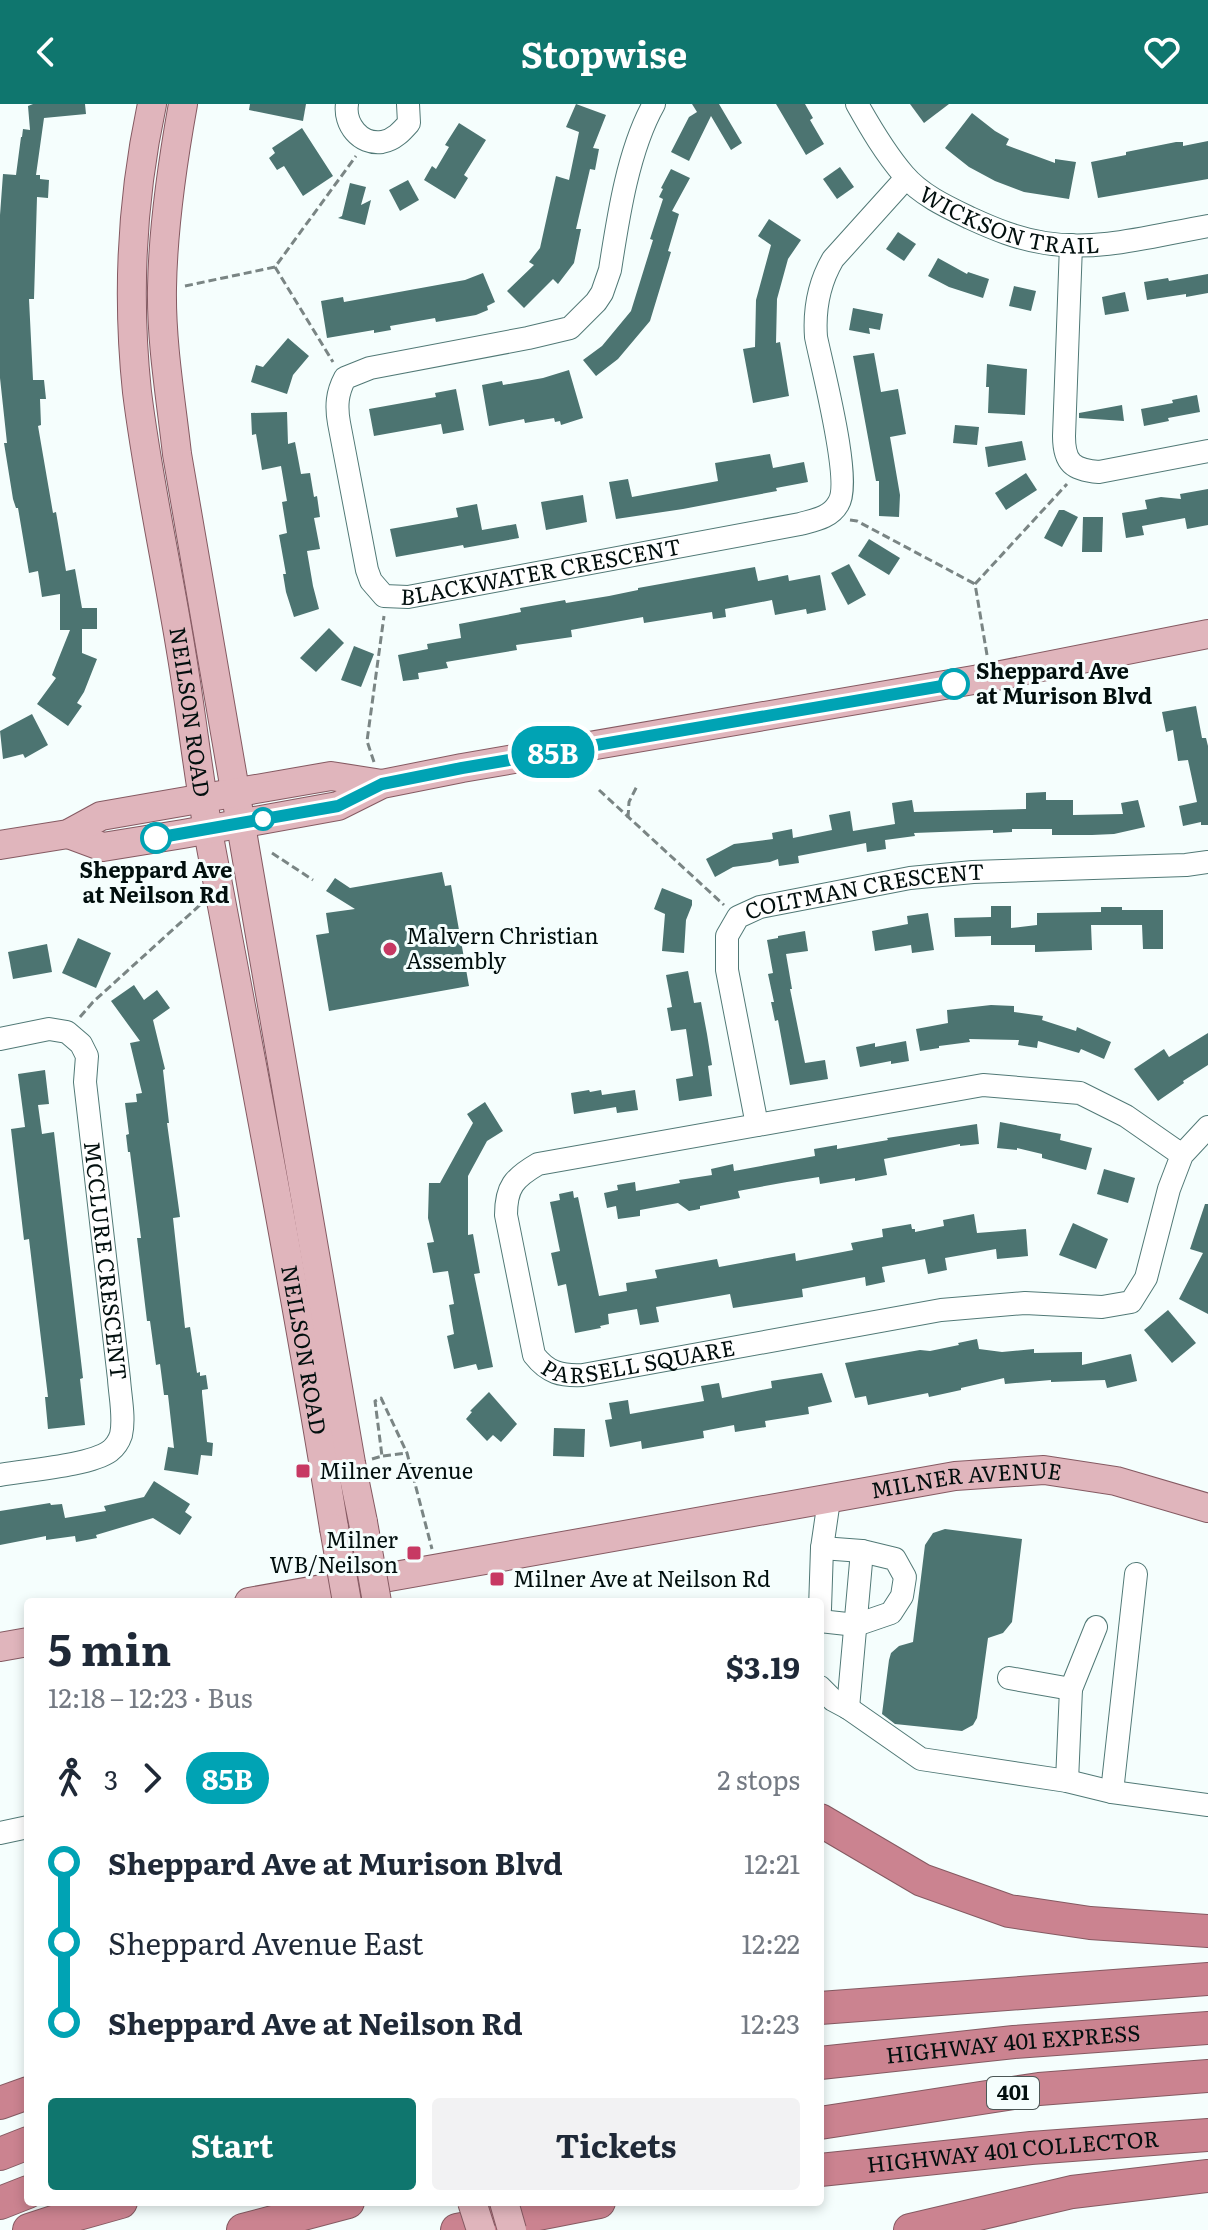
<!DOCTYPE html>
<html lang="en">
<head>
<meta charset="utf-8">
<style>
  body { margin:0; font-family:Literata,serif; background:#f2f2f3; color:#1f2937; height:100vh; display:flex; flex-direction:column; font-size:30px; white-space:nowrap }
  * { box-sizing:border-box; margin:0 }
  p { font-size:26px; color:#747a83 }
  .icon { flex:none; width:44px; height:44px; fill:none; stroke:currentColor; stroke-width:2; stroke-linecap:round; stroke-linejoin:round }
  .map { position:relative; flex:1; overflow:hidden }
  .sheet { position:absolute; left:24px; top:1494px; width:800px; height:608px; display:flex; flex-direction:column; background:#fff; border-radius:8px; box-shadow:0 4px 12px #0003 }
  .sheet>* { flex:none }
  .badge { padding:0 16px; border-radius:26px; font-size:28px; line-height:52px }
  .map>.badge { position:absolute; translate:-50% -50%; box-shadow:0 0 0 4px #fff }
  .legs { display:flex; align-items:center; gap:12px; height:88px; padding:0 24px; font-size:26px }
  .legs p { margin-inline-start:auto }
  .head { display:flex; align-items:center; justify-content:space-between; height:136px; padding:0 24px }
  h1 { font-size:44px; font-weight:700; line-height:60px }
  .button { display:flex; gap:16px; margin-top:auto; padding:16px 24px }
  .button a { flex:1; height:92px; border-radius:8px; background:#0f766e; color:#fff; font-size:32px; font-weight:700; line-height:92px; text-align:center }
  .button a+a { background:#f2f2f3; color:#1f2937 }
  ul { padding:0 24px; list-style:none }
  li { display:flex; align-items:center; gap:28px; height:80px; font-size:30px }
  li i { display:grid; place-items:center; width:12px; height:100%; margin:0 10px; background:currentColor }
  li i::after { content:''; width:20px; height:20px; margin:-10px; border:6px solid; border-radius:50%; background:#fff }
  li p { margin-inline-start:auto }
  li:first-child i { background:linear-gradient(#0000 50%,currentColor 0) }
  li:last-child i { background:linear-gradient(currentColor 50%,#0000 0) }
  header { display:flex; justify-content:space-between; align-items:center; height:104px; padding:0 24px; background:#0f766e; color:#fff; font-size:36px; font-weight:700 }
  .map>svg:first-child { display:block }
</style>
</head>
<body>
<header><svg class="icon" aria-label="back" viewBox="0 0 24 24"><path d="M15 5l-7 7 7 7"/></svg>Stopwise<svg class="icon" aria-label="heart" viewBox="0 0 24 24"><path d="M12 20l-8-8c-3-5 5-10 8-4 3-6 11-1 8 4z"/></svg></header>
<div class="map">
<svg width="1208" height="2126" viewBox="0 0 1208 2126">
  <rect width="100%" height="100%" fill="#f5fefd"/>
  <g fill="#4c7471">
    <path d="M33 0H85L86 10 44 14 36 71H40V75L49 76 48 94 37 93 34 195H29L33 276H44L46 295H40L41 321 38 322 53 409 56 408 66 467 75 465 82 504H97V525H82V549L97 555 84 588 77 599 82 602 68 622 37 600 56 574 52 571 70 526H60V490L42 493 38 467 29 469 18 404H16L13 395 4 339H7L0 274V111L3 70 16 71 21 33H22L23 25 30 26 28 2Z"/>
    <path d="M250 0H306L303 17 249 6Z"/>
    <path d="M576 0 606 11 593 44 599 45 595 66 590 65 576 125H581L574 159 558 180 553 175 524 204 507 187 534 161 529 158 540 144 556 72 569 76 579 28 566 23Z"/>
    <path d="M692 0H719L742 39 731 46 711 12 689 57 671 48 689 13 697 8Z"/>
    <path d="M776 0H805L813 14 810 16 824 40 806 51Z"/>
    <path d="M910 0H949L924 19Z"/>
    <path d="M972 9 995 27 1009 35 1006 41 1055 59V55L1076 58 1069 95 1024 88 995 77 969 63 945 44Z"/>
    <path d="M459 19 486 36 464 71 468 74 455 95 424 76 432 62 436 65 449 43 445 41Z"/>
    <path d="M302 24 333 72 303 92 284 62 277 66 269 54 275 49 272 44Z"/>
    <path d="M1208 37V75L1098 94 1091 58 1126 51V48L1176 38H1183V42Z"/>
    <path d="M840 63 854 83 837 95 823 75Z"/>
    <path d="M671 65 690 74 672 107 679 110 668 147 671 148 650 217 618 255 596 272 583 256 602 242 631 207 653 136 650 135 663 95 659 93 663 85 661 84Z"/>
    <path d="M408 76 419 96 400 107 389 86Z"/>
    <path d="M350 79 366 83 361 101 371 96 365 121 338 114 342 112Z"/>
    <path d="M769 115 801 136 788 155 777 195 776 239 780 238 789 292 753 299 743 245 755 243 756 196 771 141 758 132Z"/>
    <path d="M898 128 916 140 904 157 886 145Z"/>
    <path d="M938 154 967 170 968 168 989 175 983 194 949 183 928 172Z"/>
    <path d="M483 169 495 198 487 202 488 206 476 211 436 218 435 214 390 222 391 226 374 229V226L327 234 321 197 343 193 344 198 465 176Z"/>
    <path d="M1208 170V189L1186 193V190L1147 196 1144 178 1168 174 1169 177Z"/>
    <path d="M1014 182 1036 187 1031 207 1009 202Z"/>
    <path d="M1125 188 1129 207 1105 211 1102 193Z"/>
    <path d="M853 204 883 210 880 226 869 224 870 230 849 226Z"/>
    <path d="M288 234 309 252 293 271 287 290 251 278 256 261 263 263Z"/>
    <path d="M874 249 881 288 898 285 906 330 890 333 900 391 899 413 879 412V377H876L853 252Z"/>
    <path d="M987 260 1027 265 1025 311 988 309 989 283H986Z"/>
    <path d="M569 266 583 314 561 321 560 317 555 318 554 314 525 319 524 315 489 322 482 281 502 277 503 281 543 274Z"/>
    <path d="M456 285 464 326 443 330 441 320 374 332 369 305 436 293 435 289Z"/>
    <path d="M1197 291 1200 308 1168 314 1169 317 1144 322 1141 305 1173 299 1172 296Z"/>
    <path d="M1122 301 1124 317 1079 314V309Z"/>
    <path d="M287 308 288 340 295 338 301 370 310 369 314 393 317 392 320 413 314 414 320 445 307 447 313 482 319 505 294 513 286 488 283 470H286L279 431 287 429 282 398 287 397 281 362 262 366 256 330 252 331 251 309Z"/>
    <path d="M955 321 979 323 977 341 953 339Z"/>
    <path d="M1022 337 1026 356 988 363 985 343Z"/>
    <path d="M770 350 773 364 804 358 808 378 776 384 777 387 683 405 616 415 609 378 628 375 632 393 718 377 715 359Z"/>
    <path d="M1026 369 1037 386 1006 406 995 389Z"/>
    <path d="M1208 385V421L1187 425 1185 414 1142 422 1144 431 1126 434 1122 409 1147 405 1145 396 1161 393 1181 395 1180 390Z"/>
    <path d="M583 391 587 418 546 426 541 398Z"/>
    <path d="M477 400 482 426 516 420 519 434 464 444 463 441 396 453 390 425 458 413 456 404Z"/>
    <path d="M1059 406H1064L1078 413 1062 443 1044 434Z"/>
    <path d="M1083 413H1103L1102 448H1082Z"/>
    <path d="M869 435 900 454 889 471 858 452Z"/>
    <path d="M849 460 866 491 848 501 831 469Z"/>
    <path d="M755 463 758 477 788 471 789 477 820 471 826 506 807 510 806 505 775 511 772 496 725 505 726 513 713 515 712 508 644 519 643 513 571 526 572 533 516 541 517 546 446 558 448 564 418 569 419 575 403 577 398 551 428 545 427 540 461 534 459 520 521 508 520 504 565 496 566 499 609 492 638 486V484Z"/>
    <path d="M329 524 344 539 316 568 300 554Z"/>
    <path d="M354 542 374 550 361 583 341 576Z"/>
    <path d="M1196 602 1202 634H1206L1208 642V721H1201V718L1183 722 1179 702 1197 698 1188 656 1178 657 1173 626 1166 628 1162 608Z"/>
    <path d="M32 610 48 641 25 654 23 650 3 655 0 627Z"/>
    <path d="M1046 688V696H1073V711L1123 710 1121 699 1138 696 1145 723 1114 730 1092 731H1052V725H1012V728L993 729V726L914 729 915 732 885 736 886 745 867 748 866 739 798 752 799 759 779 762 778 755 770 758 733 763 715 773 706 755 734 740 773 735 772 729 792 725 793 734 832 726 829 711 850 707 853 727 895 720 892 699 912 696 914 708 1026 705V689Z"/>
    <path d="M442 768 445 782 451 781 469 882 329 907 316 831 329 829 326 809 355 805 326 787 335 774 350 784Z"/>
    <path d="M662 784 692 796V801L686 816 684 849 662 847 665 810 654 805Z"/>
    <path d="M991 802H1011V824L1037 821V809L1101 808V803H1122V806H1163V845H1143L1142 821H1091L1092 846 1035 848V841H991V832L955 833 954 814 991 813Z"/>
    <path d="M928 809 934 846 912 849 911 841 875 847 872 827 908 820 907 812Z"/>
    <path d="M805 827 808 847 786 850 792 885H790L805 959 825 956 828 975 790 981 778 916 775 917 771 898H774L768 870 773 869 767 836 778 834V832Z"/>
    <path d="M78 834 111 849 96 884 62 869Z"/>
    <path d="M47 840 52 868 13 875 8 848Z"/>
    <path d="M688 867 694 899 701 898 707 930 712 961 708 962 712 992 679 997 676 975 693 972 686 925 671 927 667 904 672 903 666 871Z"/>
    <path d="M134 881 144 896 157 886 170 904 153 916 165 965 163 966 169 1019H167L180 1113 173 1114 185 1224 190 1223 197 1269 200 1268V1272L206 1271 208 1285 202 1286V1289L207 1338 213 1339 212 1352 201 1351 198 1371 164 1366 168 1343 174 1344 168 1291H164L160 1260 156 1261 150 1217H147L137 1134H141L130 1048H128L126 1031 129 1030 125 999 137 998 136 990 142 989 130 939 140 937 111 897Z"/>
    <path d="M991 901 1014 902V908L1043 912 1042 916 1076 927 1077 923 1111 938 1104 955 1081 945 1079 949 1038 937 1037 944 1018 941 1019 936 969 935 970 938 939 942V944L920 947 916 925 948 919 947 906Z"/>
    <path d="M1208 929V961L1183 977 1184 979 1158 997 1134 965 1164 945 1169 953Z"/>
    <path d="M906 937 909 957 891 960V957L860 963 856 943 875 939V943Z"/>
    <path d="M45 966 49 1000 38 1001 42 1030 54 1028 83 1274 80 1275 85 1321 48 1325 45 1293H48L29 1135 24 1136 11 1025 25 1023 18 970Z"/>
    <path d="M589 986 590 988 601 986 602 991 635 986 638 1006 617 1009 616 1003 574 1010 571 989Z"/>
    <path d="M485 998 503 1027 487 1037 468 1072V1131L473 1130 480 1169 474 1170 493 1263 478 1266 476 1260 454 1265 447 1232 454 1230 449 1201 454 1200 448 1167 433 1169 427 1139 434 1138 428 1114 429 1079H440L473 1019 467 1010Z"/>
    <path d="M1000 1018 1061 1030 1060 1036 1092 1044 1086 1066 1042 1054V1050L1017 1044V1046L997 1044Z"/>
    <path d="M977 1020 979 1040 960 1042V1040L884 1055 887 1071 855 1077V1074L820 1080 819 1073 787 1078 738 1087 740 1094 700 1102V1105L689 1107 678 1099 640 1106V1112L618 1115 616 1102 607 1104 604 1089 618 1086 617 1081 635 1078 636 1087 680 1079 679 1076 712 1071 711 1065 733 1060 734 1067 815 1052 814 1045 837 1041V1045L888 1036 887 1034Z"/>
    <path d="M1104 1065 1135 1074 1128 1099 1097 1090Z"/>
    <path d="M573 1087 574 1094 578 1093 599 1192 627 1187 626 1179 657 1174 655 1166 717 1155 719 1163 795 1149 796 1157 853 1146 851 1139 883 1133 882 1125 911 1120 912 1125H915V1128L944 1122 943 1116 974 1110 977 1129 1026 1125 1028 1152 997 1155 996 1145 945 1154 947 1166 928 1170 925 1155 882 1163 885 1178 866 1182 865 1173 802 1185 803 1193 733 1204 730 1190 656 1203 659 1218 640 1221 637 1205 608 1210 609 1220 600 1222 601 1224 575 1229 566 1180 558 1182 551 1149 560 1147 550 1098 560 1096 559 1090Z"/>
    <path d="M1205 1100H1208V1210L1179 1195 1203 1149 1190 1145Z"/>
    <path d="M1073 1119 1108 1135 1096 1165 1059 1151Z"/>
    <path d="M1168 1206 1196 1239 1172 1259 1144 1226Z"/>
    <path d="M977 1235 979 1245 1002 1248 1034 1245V1249L1082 1248V1261L1131 1250 1137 1277 1107 1284 1105 1276 1051 1278V1276L1005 1280 1004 1274 961 1284V1286L929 1293 928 1289 868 1301 866 1292 855 1294 845 1259 920 1246 930 1247 959 1241 958 1239Z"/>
    <path d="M822 1269 832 1298 808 1303 809 1310 765 1317 766 1323 735 1328 734 1321 703 1327 704 1334 642 1345 641 1337 610 1343 605 1316 612 1315 609 1299 628 1296 630 1310 704 1297 701 1282 719 1279 722 1294 772 1284 771 1277Z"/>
    <path d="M489 1288 517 1320 501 1338 493 1331 487 1337 466 1315 472 1308 470 1307Z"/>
    <path d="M554 1324 585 1325 584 1353 553 1352Z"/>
    <path d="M154 1377 190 1400 185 1408 192 1413 180 1431 153 1414 96 1431 97 1434 76 1438 75 1432 46 1436V1432L0 1441V1407L50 1399 51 1401 62 1400 65 1414 106 1407 104 1402 144 1393Z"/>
    <path d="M945 1425 1022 1435 1012 1518 1003 1529 988 1534 977 1614 973 1621 962 1627 895 1620 882 1610 889 1556 891 1549 899 1542 913 1538 925 1441 933 1429Z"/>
  </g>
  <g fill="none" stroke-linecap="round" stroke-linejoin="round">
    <defs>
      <g id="minor">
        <path d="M347 0C344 20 360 41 382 38 394 36 402 27 409 19L408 0"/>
        <path id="s1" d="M654 0C628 46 618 114 610 166L602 189 596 198 570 224 528 234 370 264 345 274C337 289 336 302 339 319L367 466 371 477 384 492 408 493 800 420C814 416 830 414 838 400 853 379 822 263 816 233 814 205 819 179 833 155L906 74"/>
        <path id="s2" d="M857 0C871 25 885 49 904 71 921 91 947 103 970 114 994 125 1018 135 1045 139 1099 148 1155 131 1208 122"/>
        <path d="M1071 141 1064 332C1064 359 1073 366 1099 368L1208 347"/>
        <path id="s3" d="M0 935 49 925 67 928 81 940 87 952 85 978 119 1275C120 1292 125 1314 121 1331 119 1337 115 1343 110 1347 89 1362 27 1366 0 1371"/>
        <path id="s4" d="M757 1021 727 866V832L738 813 760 803 910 774 973 768 1186 761 1208 758"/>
        <path id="s5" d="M1182 1051 1126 1012 1080 989 983 981 538 1060C514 1074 506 1083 506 1111L534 1251C548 1269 561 1272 583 1271L941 1206 1025 1199 1102 1203 1131 1198 1146 1174 1169 1085 1182 1051 1208 1023"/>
        <path d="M820 1505 822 1444 829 1396"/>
        <path d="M820 1517 856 1521 891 1509 902 1492 905 1473 895 1455 862 1447 822 1444"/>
        <path d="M1009 1574 1071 1585"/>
        <path d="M820 1583 833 1596 848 1604 921 1655 1067 1677 1112 1688 1208 1701"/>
        <path d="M848 1604 862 1447"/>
        <path d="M1067 1677 1071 1585 1096 1523"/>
        <path d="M1112 1688 1136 1470"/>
        <path d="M0 1729 28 1723"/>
      </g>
      <g id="major">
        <path id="s6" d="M152 0C132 93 127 193 137 288 148 377 168 465 182 553 193 620 200 687 213 754 255 977 298 1200 334 1424"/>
        <path d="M183 0C172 61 163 122 162 184 161 239 171 296 177 350L351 1359 363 1418"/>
        <path d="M68 730 103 743 183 730 338 702 382 680 462 664 991 573 1208 530"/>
        <path d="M0 741 68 730 101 712 331 672 382 680"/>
        <path id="s7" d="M249 1498 955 1372 1044 1366 1116 1377 1208 1404"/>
        <path d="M0 1543 28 1538"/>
      </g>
      <g id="highway">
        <path d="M820 1716 922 1776 1009 1807 1090 1819 1208 1827"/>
        <path d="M820 1904 1208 1875"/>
        <path id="s8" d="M820 1959 1014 1938 1208 1924"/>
        <path d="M0 1999 28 1989"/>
        <path d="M820 2019 1039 1985 1208 1972"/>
        <path d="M0 2050 28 2039"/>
        <path id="s9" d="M820 2066 1031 2044 1208 2031"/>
        <path d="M0 2099 28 2088"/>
        <path d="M29 2126 78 2110 121 2098"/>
        <path d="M243 2126 348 2098"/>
        <path d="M457 2126 599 2098"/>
        <path d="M910 2126 1072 2088 1208 2072"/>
      </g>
    </defs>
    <use href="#minor" stroke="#517976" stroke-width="24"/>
    <use href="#major" stroke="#855a62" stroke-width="30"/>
    <use href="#highway" stroke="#855a62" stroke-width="34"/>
    <g stroke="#7a8584" stroke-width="3" stroke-dasharray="8 4" stroke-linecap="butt">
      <path d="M275 163 333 258"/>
      <path d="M185 182 275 163 356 52"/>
      <path d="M850 416 857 417 975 480"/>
      <path d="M987 551 975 480 1067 380"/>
      <path d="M374 658 367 637 384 512"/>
      <path d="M599 686 724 801"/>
      <path d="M628 714 629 698 637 682"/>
      <path d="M272 749 313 776"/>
      <path d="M80 913 93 898 200 801"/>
      <path d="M383 1352 407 1349"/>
      <path d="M372 1355 382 1352 375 1297 381 1294 407 1349 432 1445"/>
    </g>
    <use href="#minor" stroke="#fff" stroke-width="22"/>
    <use href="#major" stroke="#e0b5bc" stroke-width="28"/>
    <use href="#highway" stroke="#cb8390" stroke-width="32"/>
    <defs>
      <g id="major-bridge">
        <path d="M363 1418 377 1498"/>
        <path d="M334 1424 347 1498"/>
        <path d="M472 2098 481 2126"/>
        <path d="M504 2098 512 2126"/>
      </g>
    </defs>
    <use href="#major-bridge" stroke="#855a62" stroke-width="30" stroke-linecap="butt"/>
    <use href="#major-bridge" stroke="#e0b5bc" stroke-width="28"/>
  </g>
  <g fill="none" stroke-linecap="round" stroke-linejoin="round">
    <defs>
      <path id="line-1" d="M156 734 338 702 382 680 462 664 954 580"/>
    </defs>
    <use href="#line-1" stroke="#fff" stroke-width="18"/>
    <use href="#line-1" stroke="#00a3b4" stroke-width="12"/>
  </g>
  <g fill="#fff" stroke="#00a3b4" stroke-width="4">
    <circle cx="954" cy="580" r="14"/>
    <circle cx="263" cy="715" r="10"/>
    <circle cx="156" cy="734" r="14"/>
  </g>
  <g fill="#c73963" stroke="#f5fefd" stroke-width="3">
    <circle cx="390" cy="845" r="8"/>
    <rect x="295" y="1359" width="16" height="16" rx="4"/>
    <rect x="406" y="1441" width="16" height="16" rx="4"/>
    <rect x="489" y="1467" width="16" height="16" rx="4"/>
  </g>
  <g text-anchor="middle" stroke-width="6" stroke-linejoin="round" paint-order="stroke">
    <rect fill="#f5fefd" stroke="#4b5756" stroke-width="2" x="987" y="1973" width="52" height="32" rx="6"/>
    <g font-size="20" font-weight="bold" fill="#020f0e">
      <text x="1013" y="1996">401</text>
    </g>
    <g font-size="22" fill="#020f0e" stroke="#f5fefd">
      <text dy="8" stroke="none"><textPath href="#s2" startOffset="204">WICKSON TRAIL</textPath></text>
      <text dy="8" stroke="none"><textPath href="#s1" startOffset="862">BLACKWATER CRESCENT</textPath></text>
      <text dy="8" stroke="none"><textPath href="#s6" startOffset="614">NEILSON ROAD</textPath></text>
      <text dy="8" stroke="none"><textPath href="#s4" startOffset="344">COLTMAN CRESCENT</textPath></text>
      <text dy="8" stroke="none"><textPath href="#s3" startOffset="306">MCCLURE CRESCENT</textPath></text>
      <text dy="8" stroke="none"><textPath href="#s6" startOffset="1262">NEILSON ROAD</textPath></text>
      <text dy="8" stroke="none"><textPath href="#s5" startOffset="988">PARSELL SQUARE</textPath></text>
      <text dy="8" stroke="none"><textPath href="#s7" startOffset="728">MILNER AVENUE</textPath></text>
      <text dy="8" stroke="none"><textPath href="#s8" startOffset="194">HIGHWAY 401 EXPRESS</textPath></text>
      <text dy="8" stroke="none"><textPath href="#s9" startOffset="194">HIGHWAY 401 COLLECTOR</textPath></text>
    </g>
    <g font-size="22" font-weight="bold" fill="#020f0e" stroke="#f5fefd" text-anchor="start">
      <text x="976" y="575">Sheppard Ave<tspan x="976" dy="25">at Murison Blvd</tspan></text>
      <text x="156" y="774" text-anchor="middle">Sheppard Ave<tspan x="156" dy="25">at Neilson Rd</tspan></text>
    </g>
    <g font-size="22" fill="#020f0e" stroke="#f5fefd" text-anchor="start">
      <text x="406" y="840">Malvern Christian<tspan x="406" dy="25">Assembly</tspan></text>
      <text x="319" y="1375">Milner Avenue</text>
      <text x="398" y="1444" text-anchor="end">Milner<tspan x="398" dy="25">WB/Neilson</tspan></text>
      <text x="513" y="1483">Milner Ave at Neilson Rd</text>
    </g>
  </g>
</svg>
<b class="badge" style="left:553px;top:648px;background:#00a3b4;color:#fff">85B</b>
<section class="sheet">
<div class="head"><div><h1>5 min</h1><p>12:18 – 12:23 · Bus</p></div><b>$3.19</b></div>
<div class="legs"><svg class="icon" aria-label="walk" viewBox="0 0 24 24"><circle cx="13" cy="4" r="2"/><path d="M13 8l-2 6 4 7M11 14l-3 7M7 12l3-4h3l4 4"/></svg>3<svg class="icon" aria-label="forward" viewBox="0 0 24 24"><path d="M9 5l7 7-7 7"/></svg><b class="badge" style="background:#00a3b4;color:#fff">85B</b><p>2 stops</p></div>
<ul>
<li><i style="color:#00a3b4"></i><b>Sheppard Ave at Murison Blvd</b><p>12:21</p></li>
<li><i style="color:#00a3b4"></i><span>Sheppard Avenue East</span><p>12:22</p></li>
<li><i style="color:#00a3b4"></i><b>Sheppard Ave at Neilson Rd</b><p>12:23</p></li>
</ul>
<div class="button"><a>Start</a><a>Tickets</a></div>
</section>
</div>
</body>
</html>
